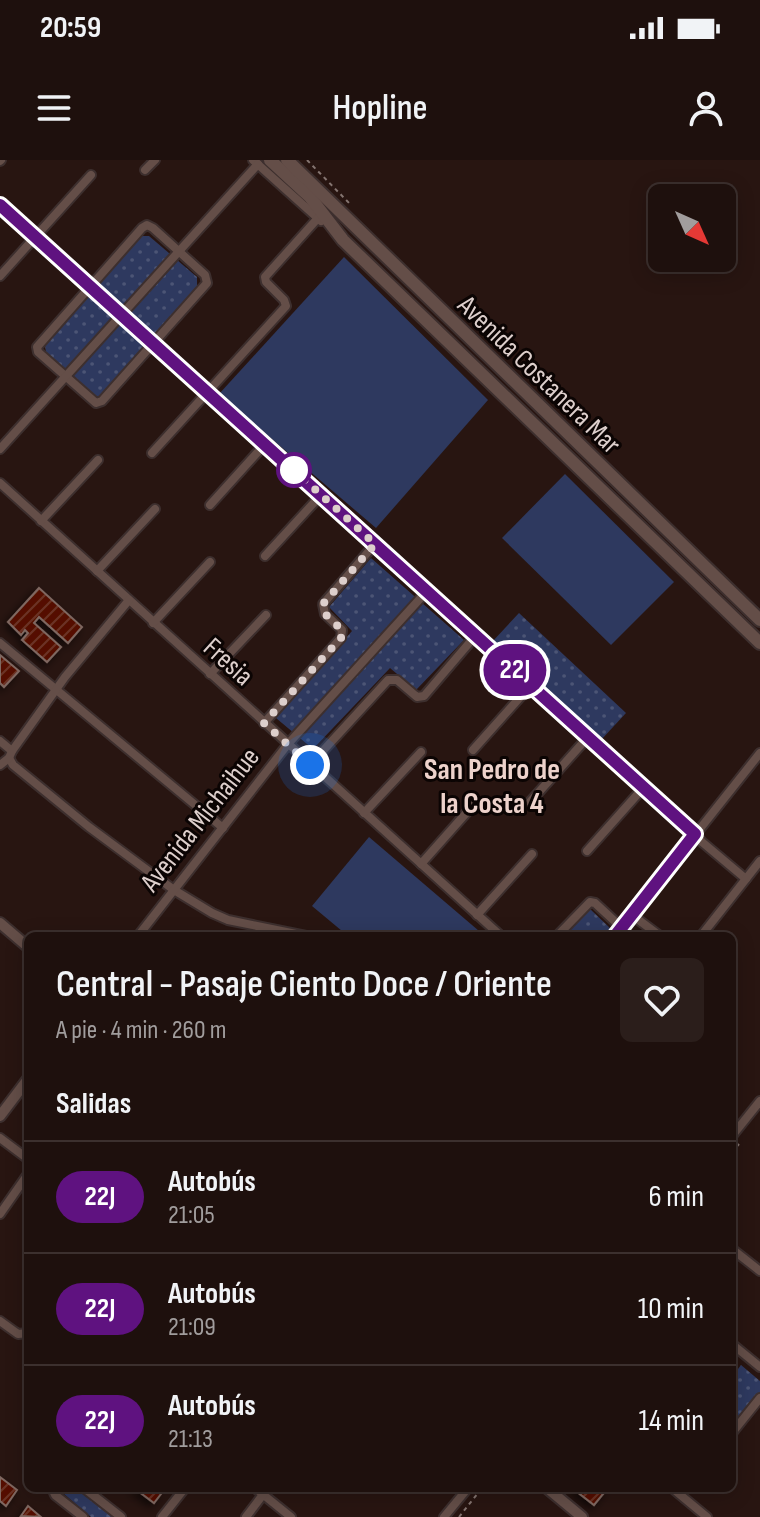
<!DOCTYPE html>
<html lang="es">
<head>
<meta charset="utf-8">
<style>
  body { margin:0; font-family:"Sofia Sans Condensed",sans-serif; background:#2b1e1b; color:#f1f3f6; height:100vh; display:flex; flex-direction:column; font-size:30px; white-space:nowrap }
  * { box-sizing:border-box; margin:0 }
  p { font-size:26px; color:#a19d9d }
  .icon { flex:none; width:44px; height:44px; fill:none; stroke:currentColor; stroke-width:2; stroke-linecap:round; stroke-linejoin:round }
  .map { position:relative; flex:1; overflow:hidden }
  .details { position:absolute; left:24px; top:772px; width:712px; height:560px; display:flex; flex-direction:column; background:#1e100d; border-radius:12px; box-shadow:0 4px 20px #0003,0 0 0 2px #3c302e }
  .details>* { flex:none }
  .badge { padding:0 16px; border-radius:26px; font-size:28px; line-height:52px }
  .needle { width:52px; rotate:135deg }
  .controls { position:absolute; left:648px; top:24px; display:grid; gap:16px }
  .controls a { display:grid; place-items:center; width:88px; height:88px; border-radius:12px; background:#1e100d; box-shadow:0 4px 20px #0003,0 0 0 2px #3c302e; font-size:40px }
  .you { position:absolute; width:40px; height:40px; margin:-20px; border:6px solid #fff; border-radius:50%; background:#1a73e8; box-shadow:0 0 0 12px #1a73e833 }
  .map>.badge { position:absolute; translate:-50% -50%; box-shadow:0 0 0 4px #fff }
  h2 { padding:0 32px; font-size:30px; line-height:72px }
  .round { display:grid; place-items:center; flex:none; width:84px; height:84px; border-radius:12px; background:#2b1e1b }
  .summary { display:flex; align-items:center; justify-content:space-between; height:136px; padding:0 32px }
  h1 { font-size:38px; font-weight:600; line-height:60px }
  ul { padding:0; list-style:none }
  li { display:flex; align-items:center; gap:24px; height:112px; padding:0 32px; border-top:2px solid #3c302e }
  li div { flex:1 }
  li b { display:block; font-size:30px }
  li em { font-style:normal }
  li .badge { min-width:88px; font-weight:700; text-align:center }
  .status { display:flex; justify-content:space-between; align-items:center; height:56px; padding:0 40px; background:#1e100d; direction:ltr }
  .status svg { height:22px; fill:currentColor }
  header { display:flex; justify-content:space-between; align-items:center; height:104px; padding:0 32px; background:#1e100d; font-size:36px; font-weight:600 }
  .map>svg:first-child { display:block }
</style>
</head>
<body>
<div class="status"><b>20:59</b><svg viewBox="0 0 49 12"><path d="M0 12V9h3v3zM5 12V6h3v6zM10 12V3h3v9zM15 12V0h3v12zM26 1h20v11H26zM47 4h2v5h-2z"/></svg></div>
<header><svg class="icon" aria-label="menu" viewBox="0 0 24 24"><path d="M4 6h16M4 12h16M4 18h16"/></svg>Hopline<svg class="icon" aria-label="person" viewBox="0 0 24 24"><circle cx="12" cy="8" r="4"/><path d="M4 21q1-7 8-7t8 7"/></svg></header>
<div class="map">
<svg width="760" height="1357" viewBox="0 0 760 1357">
  <defs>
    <pattern id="green-dots" width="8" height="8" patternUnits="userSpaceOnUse" patternTransform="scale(2)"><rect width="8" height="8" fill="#2e395f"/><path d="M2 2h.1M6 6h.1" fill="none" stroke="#4c5575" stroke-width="1.8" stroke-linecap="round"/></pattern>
    <pattern id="building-hatch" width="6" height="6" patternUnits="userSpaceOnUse" patternTransform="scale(2)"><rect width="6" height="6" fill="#541101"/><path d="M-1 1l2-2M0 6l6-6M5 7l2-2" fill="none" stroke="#6c3325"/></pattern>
    <filter id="shadow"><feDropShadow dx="-3.5" dy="3.5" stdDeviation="4" flood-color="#0009"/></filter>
  </defs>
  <rect width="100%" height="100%" fill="#281511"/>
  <g fill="url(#green-dots)">
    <path d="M140 76H149L197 117V126L103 236 96 237 46 193 45 184Z"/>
    <path d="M371 398 464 480 416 530 390 508 313 589 276 558 352 471 329 447Z"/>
    <path d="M519 453 626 553 601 580 492 482Z"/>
    <path d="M589 748 611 769 605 776H563Z"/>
    <path d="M741 1205 760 1221V1232L732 1267V1217Z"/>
    <path d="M57 1328H75L112 1357H91Z"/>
  </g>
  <g fill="#2e395f">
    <path d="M344 97 488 240 376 368 219 234Z"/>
    <path d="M565 314 674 422 611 485 502 378Z"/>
    <path d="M369 677 479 771 475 776H348L312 746Z"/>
  </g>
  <g fill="url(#building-hatch)" stroke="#7f6761" stroke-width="2" filter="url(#shadow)">
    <path d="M39 428 82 467 68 483 39 457 34 463 61 487 47 502 22 480 28 473 25 470 21 475 8 462Z"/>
    <path d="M0 495 19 511 4 527 0 523Z"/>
    <path d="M0 1317 17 1330 6 1346 0 1341Z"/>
    <path d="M134 1328H153L161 1334 154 1343Z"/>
    <path d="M572 1328H608L594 1345Z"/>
    <path d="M28 1346 41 1357 21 1356Z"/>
  </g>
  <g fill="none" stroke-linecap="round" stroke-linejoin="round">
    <defs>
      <g id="minor">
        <path d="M253 0 321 61"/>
        <path d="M0 1 1 0"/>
        <path d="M145 10 155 0"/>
        <path d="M0 45 695 674 702 682 746 719"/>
        <path d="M147 65 153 68 205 115 207 123 102 241 96 243 38 192 37 187 142 68Z"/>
        <path d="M0 116 91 15"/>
        <path d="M0 289 258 4"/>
        <path d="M152 293 286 146 284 140 266 122 265 117 318 58"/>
        <path d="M0 323 501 776"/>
        <path d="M210 345 265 284"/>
        <path d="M41 361 98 300"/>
        <path d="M265 396 321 335"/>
        <path d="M97 411 155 349"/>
        <path d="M153 463 210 402"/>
        <path d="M0 483 223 668"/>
        <path d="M210 514 266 455"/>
        <path d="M264 563 341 478 342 470 325 454 323 444 375 384"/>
        <path d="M0 581 12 591"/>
        <path d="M473 590 531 525"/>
        <path d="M9 598 13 605 89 667 174 730 212 753 228 760 306 776"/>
        <path d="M0 605 9 598 12 591 65 517 129 440"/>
        <path d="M310 605 388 520H397L417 537 424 536 476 475"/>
        <path d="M530 642 588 577"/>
        <path d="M364 653 421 592"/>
        <path d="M587 691 644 627"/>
        <path d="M421 704 476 642"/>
        <path d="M477 755 532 694"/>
        <path d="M632 755 660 776"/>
        <path d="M138 776 288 584 427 431"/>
        <path d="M557 776 590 742 595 743 622 768"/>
        <path d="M615 776 760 593"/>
        <path d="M701 776 760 701"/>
        <path d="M732 976 760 941"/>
        <path d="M0 978 28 999"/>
        <path d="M0 1054 28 1014"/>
        <path d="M732 1089 760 1111"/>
        <path d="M0 1161 18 1174 28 1173"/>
        <path d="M732 1184 760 1207"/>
        <path d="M732 1273 760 1238"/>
        <path d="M52 1328 55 1335 83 1357"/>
        <path d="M84 1328 121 1357"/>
        <path d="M255 1328 291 1357"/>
        <path d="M672 1328 707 1357"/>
        <path d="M162 1357 185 1328"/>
        <path d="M246 1357 268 1328"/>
        <path d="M444 1357 468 1328"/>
      </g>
      <g id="tertiary">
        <path d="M0 763 28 787"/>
        <path d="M0 956 28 919"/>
        <path d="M547 1328 582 1357"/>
      </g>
      <g id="secondary">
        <path d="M270 0 310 37 343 80 760 483"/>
        <path d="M287 0 760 460"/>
      </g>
    </defs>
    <use href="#minor" stroke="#3d2f2e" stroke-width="12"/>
    <use href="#tertiary" stroke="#3d2f2e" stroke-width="14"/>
    <use href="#secondary" stroke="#3d2f2e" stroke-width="16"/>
    <g stroke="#847470" stroke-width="2" stroke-dasharray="4 4" stroke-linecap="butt">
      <path d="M307 0 351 45"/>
      <path d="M732 992 739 984"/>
      <path d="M459 1357 482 1328"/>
    </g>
    <use href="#minor" stroke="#644e48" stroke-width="8"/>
    <use href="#tertiary" stroke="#644e48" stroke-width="10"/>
    <use href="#secondary" stroke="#644e48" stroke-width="12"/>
  </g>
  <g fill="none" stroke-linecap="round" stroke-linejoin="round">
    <defs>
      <path id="line" d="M0 45 695 674 615 776"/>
    </defs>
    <use href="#line" stroke="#fff" stroke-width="18"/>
    <use href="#line" stroke="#5f1280" stroke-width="12"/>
    <path stroke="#ddcfcc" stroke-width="8" stroke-dasharray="0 14.4" d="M294 310 375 384 323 444 325 454 342 470 341 478 264 563 310 605"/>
  </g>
  <circle fill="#fff" stroke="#5f1280" stroke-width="4" cx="294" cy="310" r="16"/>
  <g text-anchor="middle" stroke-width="6" stroke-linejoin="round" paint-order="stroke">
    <g font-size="28" fill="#ddcfcc" stroke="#0b0403">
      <text transform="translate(540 214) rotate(44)" y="10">Avenida Costanera Mar</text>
      <text transform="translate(229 501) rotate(42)" y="10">Fresia</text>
      <text transform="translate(199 659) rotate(-52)" y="10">Avenida Michaihue</text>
    </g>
    <g font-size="30" font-weight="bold" fill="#edd2cb" stroke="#0b0403">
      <text x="492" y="619">San Pedro de<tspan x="492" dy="34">la Costa 4</tspan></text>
    </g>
  </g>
</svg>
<div class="controls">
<a><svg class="needle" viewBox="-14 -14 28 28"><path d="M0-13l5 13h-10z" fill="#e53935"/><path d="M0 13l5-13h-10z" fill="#a19d9d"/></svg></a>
</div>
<div class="you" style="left:310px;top:605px"></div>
<b class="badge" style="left:515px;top:510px;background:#5f1280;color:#fff">22J</b>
<section class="details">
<div class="summary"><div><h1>Central - Pasaje Ciento Doce / Oriente</h1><p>A pie · 4 min · 260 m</p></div><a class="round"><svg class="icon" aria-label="heart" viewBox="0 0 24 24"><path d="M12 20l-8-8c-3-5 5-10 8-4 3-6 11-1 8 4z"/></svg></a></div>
<h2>Salidas</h2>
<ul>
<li><span class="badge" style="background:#5f1280;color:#fff">22J</span><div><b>Autobús</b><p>21:05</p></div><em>6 min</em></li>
<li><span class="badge" style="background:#5f1280;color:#fff">22J</span><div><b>Autobús</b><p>21:09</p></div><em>10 min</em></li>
<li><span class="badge" style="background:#5f1280;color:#fff">22J</span><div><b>Autobús</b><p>21:13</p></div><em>14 min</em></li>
</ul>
</section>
</div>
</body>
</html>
